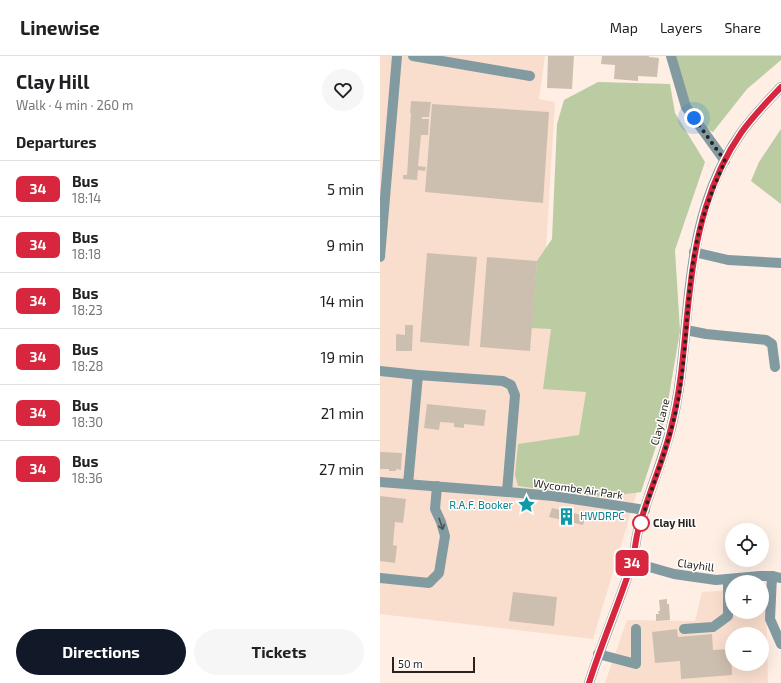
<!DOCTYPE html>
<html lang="en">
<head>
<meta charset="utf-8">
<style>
  body { margin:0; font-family:"Exo 2",sans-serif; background:#f6f6f6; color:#202124; height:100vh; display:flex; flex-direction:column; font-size:15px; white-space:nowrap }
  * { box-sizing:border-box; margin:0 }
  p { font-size:13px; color:#757577 }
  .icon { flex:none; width:22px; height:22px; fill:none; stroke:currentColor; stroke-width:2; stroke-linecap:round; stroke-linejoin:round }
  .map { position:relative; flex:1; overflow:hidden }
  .sheet { display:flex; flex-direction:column; background:#fff; width:380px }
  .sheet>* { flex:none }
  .badge { padding:0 8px; border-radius:6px; font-size:14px; line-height:26px }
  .controls { position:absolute; left:345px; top:467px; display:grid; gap:8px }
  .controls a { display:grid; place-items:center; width:44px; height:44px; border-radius:50%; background:#fff; box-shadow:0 4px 16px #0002; font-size:20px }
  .scale { position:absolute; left:12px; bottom:10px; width:83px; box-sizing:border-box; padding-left:4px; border:2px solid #29221e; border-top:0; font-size:11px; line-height:14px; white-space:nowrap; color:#29221e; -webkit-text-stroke:3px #fff; paint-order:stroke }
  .you { position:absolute; width:20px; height:20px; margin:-10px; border:3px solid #fff; border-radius:50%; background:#1a73e8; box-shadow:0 0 0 6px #1a73e833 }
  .map>.badge { position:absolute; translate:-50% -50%; box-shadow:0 0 0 2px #fff }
  h2 { padding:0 16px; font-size:15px; line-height:36px }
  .round { display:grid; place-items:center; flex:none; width:42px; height:42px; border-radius:21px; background:#f6f6f6 }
  .head { display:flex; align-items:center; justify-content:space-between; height:68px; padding:0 16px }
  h1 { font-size:19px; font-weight:700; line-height:30px }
  .cta { display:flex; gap:8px; margin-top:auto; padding:8px 16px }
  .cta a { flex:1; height:46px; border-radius:24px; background:#111827; color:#fff; font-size:16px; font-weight:700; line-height:46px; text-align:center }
  .cta a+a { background:#f6f6f6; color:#202124 }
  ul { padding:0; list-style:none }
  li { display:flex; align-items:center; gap:12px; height:56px; padding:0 16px; border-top:1px solid #e0e0e0 }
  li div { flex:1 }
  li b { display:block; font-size:15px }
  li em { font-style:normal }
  li .badge { min-width:44px; font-weight:700; text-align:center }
  header { display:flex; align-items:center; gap:24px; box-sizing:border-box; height:56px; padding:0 20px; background:#fff; border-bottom:1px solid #e0e0e0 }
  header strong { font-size:19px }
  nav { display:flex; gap:22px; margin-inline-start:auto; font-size:14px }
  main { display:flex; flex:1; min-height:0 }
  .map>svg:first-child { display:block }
</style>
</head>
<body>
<header>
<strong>Linewise</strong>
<nav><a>Map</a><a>Layers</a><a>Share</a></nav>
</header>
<main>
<section class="sheet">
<div class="head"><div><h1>Clay Hill</h1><p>Walk · 4 min · 260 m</p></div><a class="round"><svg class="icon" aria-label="heart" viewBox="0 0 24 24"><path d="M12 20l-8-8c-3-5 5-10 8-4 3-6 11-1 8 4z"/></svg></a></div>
<h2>Departures</h2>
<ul>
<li><span class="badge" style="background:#d7263d;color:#fff">34</span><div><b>Bus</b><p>18:14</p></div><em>5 min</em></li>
<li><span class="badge" style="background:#d7263d;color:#fff">34</span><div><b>Bus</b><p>18:18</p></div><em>9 min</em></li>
<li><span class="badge" style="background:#d7263d;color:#fff">34</span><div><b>Bus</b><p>18:23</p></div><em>14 min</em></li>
<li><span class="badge" style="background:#d7263d;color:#fff">34</span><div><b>Bus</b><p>18:28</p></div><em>19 min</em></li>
<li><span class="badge" style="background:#d7263d;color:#fff">34</span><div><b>Bus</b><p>18:30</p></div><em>21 min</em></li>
<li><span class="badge" style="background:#d7263d;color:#fff">34</span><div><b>Bus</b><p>18:36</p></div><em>27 min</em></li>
</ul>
<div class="cta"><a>Directions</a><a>Tickets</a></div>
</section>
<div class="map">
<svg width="401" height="627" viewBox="0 0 401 627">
  <rect width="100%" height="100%" fill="#feeee4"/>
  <g fill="#f9dece" fill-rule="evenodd">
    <path d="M0 0H165L159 43 175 46 166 192 289 203 257 436 213 583 0 558Z"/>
    <path d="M382 532H386L388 627H225L247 564 315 565 322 536 352 534V556H382ZM352 578H382V608H352Z"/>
  </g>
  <g fill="#bbcba2">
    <path d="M295 0H401V4L367 33 333 76 314 68Z"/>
    <path d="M218 26 290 28 295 57 325 106 295 194 300 275 285 363 261 436 222 441 138 430 135 419 138 388 199 379 206 336 163 333 171 273 151 272 157 205 172 183 177 68 184 44Z"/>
    <path d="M401 73V148L371 125 379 106Z"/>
  </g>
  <g fill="#cdbfaf">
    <path d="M168 0H194L192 33 167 32Z"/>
    <path d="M222 0H269V1L279 2 277 21 258 20V25L234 23 235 9 221 8Z"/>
    <path d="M31 45 51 46 49 61H42V63H49L48 79H41L38 110 46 111 45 115 38 114 37 124 23 123V119H27L31 57H30Z"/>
    <path d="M52 48 169 56 163 147 45 136Z"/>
    <path d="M47 197 97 201 89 290 40 286Z"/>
    <path d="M107 201 157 205 150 295 100 291Z"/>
    <path d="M25 269H33L32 295H16V278L25 279Z"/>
    <path d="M47 348 106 354 104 370 84 368V372L74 371V367L60 366 59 374 44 372Z"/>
    <path d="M0 396 22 397 21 414 16 413V415H9V413H0Z"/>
    <path d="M0 440 26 443 23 467 15 466 13 489 17 490 15 507 0 505Z"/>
    <path d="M172 452 206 460 203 469 169 461Z"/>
    <path d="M133 536 177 541 174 570 129 565Z"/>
    <path d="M287 543V548H289L290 564 276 565V558H279L278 555H280L279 544Z"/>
    <path d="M297 573 298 581 332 578 333 594 351 593 352 619 301 623 300 605 275 607 272 576Z"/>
  </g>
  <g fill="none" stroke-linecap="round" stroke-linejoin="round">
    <g stroke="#829ba1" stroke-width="10">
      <path d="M33 0 150 20"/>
      <path d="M291 0 306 51 345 105"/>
      <path d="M314 196 348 204 401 207"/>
      <path d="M0 201 17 0"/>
      <path d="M306 274 326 278 386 284 392 288 395 311"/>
      <path d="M0 315 38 319 123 325 131 329 135 339 127 436 0 426"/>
      <path d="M28 428 38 319"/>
      <path d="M127 436 173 440 265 454"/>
      <path d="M252 506 294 518 336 524 380 520H392L401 522"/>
      <path d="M392 520 390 563 401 588"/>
      <path d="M0 522 49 527 59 517 65 480 61 466 55 453 57 430"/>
      <path d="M304 573 333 571 348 560V523"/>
      <path d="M218 598 256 608V573"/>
      <path d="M209 627C222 587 239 547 252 507 255 497 255 486 258 475 267 441 282 407 291 372 306 314 304 254 315 195 322 154 337 111 361 77 373 60 387 46 401 31"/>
    </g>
  </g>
  <defs><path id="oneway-shaft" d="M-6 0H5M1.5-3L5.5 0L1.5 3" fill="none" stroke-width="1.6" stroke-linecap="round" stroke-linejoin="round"/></defs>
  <use stroke="#4d5252" href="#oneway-shaft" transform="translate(61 468) rotate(71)"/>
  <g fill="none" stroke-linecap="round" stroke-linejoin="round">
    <defs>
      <path id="line" d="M209 627C222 586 239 547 252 507 255 497 255 486 258 475 267 440 283 407 291 372 303 326 304 280 310 233 316 178 329 123 361 77 373 60 387 46 401 31"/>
    </defs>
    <use href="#line" stroke="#fff" stroke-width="9"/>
    <use href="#line" stroke="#d7263d" stroke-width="6"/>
    <path stroke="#29221e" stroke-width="4" stroke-dasharray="0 7.2" d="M261 467C273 426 290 387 298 345 307 295 306 244 315 194 321 163 332 134 345 105L314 62"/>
  </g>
  <defs>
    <symbol id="sight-bare" viewBox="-9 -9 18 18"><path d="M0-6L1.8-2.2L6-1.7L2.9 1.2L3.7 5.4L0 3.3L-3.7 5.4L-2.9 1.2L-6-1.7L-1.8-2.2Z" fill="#0f9aa8" stroke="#fff" stroke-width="2.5" paint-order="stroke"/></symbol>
    <symbol id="building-bare" viewBox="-9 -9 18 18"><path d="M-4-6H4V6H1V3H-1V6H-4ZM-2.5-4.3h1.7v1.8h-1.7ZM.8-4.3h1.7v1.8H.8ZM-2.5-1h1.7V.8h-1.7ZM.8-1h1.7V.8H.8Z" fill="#0f9aa8" stroke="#fff" stroke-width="2.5" paint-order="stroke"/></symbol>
  </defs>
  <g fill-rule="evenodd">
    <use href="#sight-bare" x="134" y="436" width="25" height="25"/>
    <use href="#building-bare" x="174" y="448" width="25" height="25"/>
  </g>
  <circle fill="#fff" stroke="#d7263d" stroke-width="2" cx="261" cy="467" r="8"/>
  <g text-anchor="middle" stroke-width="3" stroke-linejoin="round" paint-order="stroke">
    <g font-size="11" fill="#29221e" stroke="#fff">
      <text transform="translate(280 366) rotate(-76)" y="4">Clay Lane</text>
      <text transform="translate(198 433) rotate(8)" y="4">Wycombe Air Park</text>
      <text transform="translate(316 509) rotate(8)" y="4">Clayhill</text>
    </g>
    <g font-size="11" fill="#0d838f" stroke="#fff" text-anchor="end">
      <text x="133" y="453">R.A.F. Booker</text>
      <text x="200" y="464" text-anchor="start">HWDRPC</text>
    </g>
    <g font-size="11" font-weight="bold" fill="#29221e" stroke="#fff" text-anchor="start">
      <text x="273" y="471">Clay Hill</text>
    </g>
  </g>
</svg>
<div class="controls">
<a><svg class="icon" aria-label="locate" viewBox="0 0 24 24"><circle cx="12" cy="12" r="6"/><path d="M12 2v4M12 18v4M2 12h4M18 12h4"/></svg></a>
<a>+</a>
<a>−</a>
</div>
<div class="scale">50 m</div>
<div class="you" style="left:314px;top:62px"></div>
<b class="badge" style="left:252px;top:507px;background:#d7263d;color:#fff">34</b>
</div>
</main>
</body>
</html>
